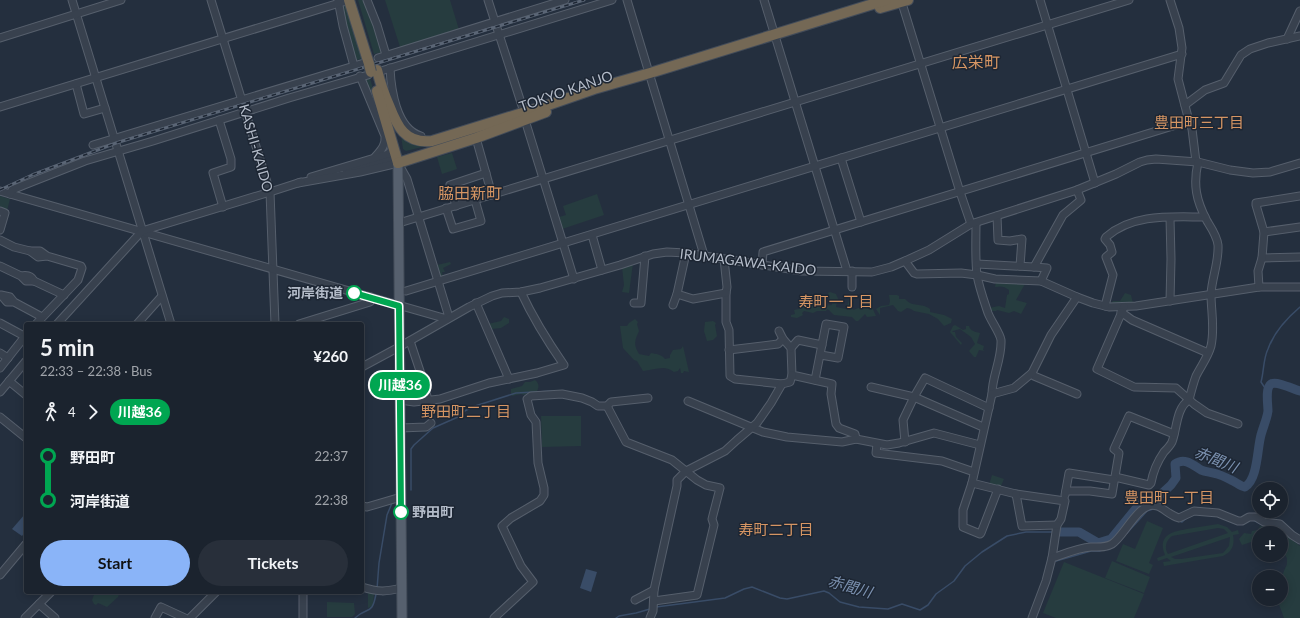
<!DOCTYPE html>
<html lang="en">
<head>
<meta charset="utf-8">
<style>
  body { margin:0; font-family:Lato,"Noto Sans JP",sans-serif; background:#282f3a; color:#f1f3f6; height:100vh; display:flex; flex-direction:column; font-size:15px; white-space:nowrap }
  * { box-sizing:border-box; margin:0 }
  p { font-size:13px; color:#a0a4aa }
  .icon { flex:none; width:22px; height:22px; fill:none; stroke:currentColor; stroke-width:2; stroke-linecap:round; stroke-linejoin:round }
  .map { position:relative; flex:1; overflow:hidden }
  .side { position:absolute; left:24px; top:322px; width:340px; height:272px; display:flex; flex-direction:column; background:#1b232e; border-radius:4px; box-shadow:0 2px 10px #0003,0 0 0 1px #39404a }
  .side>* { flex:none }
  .badge { padding:0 8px; border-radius:13px; font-size:14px; line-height:26px }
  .fabs { position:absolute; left:1252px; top:482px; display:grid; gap:8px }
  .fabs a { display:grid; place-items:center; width:36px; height:36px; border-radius:50%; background:#1b232e; box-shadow:0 2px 10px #0003,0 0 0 1px #39404a; font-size:20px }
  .map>.badge { position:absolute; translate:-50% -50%; box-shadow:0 0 0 2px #fff }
  .legs { display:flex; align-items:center; gap:6px; height:44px; padding:0 16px; font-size:13px }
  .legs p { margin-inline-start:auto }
  .summary { display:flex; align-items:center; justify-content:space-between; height:68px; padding:0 16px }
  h1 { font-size:22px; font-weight:700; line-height:30px }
  .cta { display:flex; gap:8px; margin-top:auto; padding:8px 16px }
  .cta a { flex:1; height:46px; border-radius:24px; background:#8ab4f8; color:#111; font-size:16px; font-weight:700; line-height:46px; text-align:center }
  .cta a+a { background:#282f3a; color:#f1f3f6 }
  ul { padding:0 16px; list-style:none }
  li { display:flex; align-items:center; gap:14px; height:44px; font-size:15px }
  li i { display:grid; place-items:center; width:6px; height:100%; margin:0 5px; background:currentColor }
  li i::after { content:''; width:10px; height:10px; margin:-5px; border:3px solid; border-radius:50%; background:#1b232e }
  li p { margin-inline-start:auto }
  li:first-child i { background:linear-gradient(#0000 50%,currentColor 0) }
  li:last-child i { background:linear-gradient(currentColor 50%,#0000 0) }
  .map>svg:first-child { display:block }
</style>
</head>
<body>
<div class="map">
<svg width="1300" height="618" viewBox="0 0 1300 618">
  <rect width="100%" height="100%" fill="#242f3e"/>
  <g fill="#263c3f" fill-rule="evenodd">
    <path d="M358 0H365L383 52 374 54Z"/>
    <path d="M385 0H450L460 33 401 50Z"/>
    <path d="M347 3 364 58 354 61 340 5Z"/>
    <path d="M370 78 389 145 386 149 387 142 362 81Z"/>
    <path d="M401 136 426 146 406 151 403 149Z"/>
    <path d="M452 153 457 169 442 174 437 157Z"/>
    <path d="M597 194 604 215 562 229 559 217 566 215 563 206Z"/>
    <path d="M0 196 10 199 7 211 0 208Z"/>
    <path d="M450 262 451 264 443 268 445 272H442L443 277 441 278 439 277 437 271 438 269H437L436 266 437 265Z"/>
    <path d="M633 263 629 293 622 292 624 285 622 267Z"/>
    <path d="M996 282 1025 284 1016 300 1027 303 1021 314 1014 311 1009 313 997 310 996 311H991L989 308 999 306 1005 308 1007 295 1009 294V290C1004 286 1001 286 995 287Z"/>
    <path d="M830 292 836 294 839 301 837 302 836 307 846 309 849 300 848 297 850 294 852 295 851 299 853 301 851 304 853 310 867 305H871L876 316 867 317 865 314 858 321H856L852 317 834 315 829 310 827 309 826 311H817L813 313 804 311 802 313 803 315 797 318 791 317V315L795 314 794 310 799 309 801 305 811 304 813 303 823 306 832 305V301L830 300 828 293Z"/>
    <path d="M1125 293 1131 295 1133 303 1110 304 1113 301H1120Z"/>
    <path d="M889 295H897L899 296V299H905C913 308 921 302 930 309V312L944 315 952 319 951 323 944 326 938 319 929 314 914 311 911 309 907 308 901 312 898 311 893 305 880 308V315L876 309 881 306 889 305 890 301Z"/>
    <path d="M504 317 509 319V323L501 328 491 329 488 324 501 321Z"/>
    <path d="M635 319 638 322 637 324 639 331C635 340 633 344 639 354L649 356 651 353C656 354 661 354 665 359L670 358V355L673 350 681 349 683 346 689 372 684 371 683 373H681L680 368 678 371 674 372C665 364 654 370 643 371L637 361 634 360 623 348 620 326H627L629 323Z"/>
    <path d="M713 321 716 323 715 325 717 336 713 340 707 341 704 331 705 322Z"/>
    <path d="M955 325 963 330 966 329V326H969C970 331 976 332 980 333L977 343 984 346 983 350 985 351 979 350 976 357H974L969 351 975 344 971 337 960 329 953 331 952 332H955L956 337 962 343 961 345 950 332 953 326Z"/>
    <path d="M535 380C540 384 539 388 536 393L531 394 528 393 524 395 521 394 512 396 511 393V389L522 386 525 382H530Z"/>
    <path d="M460 408 456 413 448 417 447 410Z"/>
    <path d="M541 416H581V446L542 447Z"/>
    <path d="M992 475 1004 479 1001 486 1000 488 989 485Z"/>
    <path d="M1147 521 1163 528 1149 563 1153 565 1149 574 1116 561 1123 544 1135 549Z"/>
    <path d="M1218 524 1227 527 1232 532 1238 530 1239 534 1233 535C1235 545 1232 552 1223 556L1164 566 1163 562 1171 561 1167 558 1158 561 1157 558 1165 555C1156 532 1177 531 1193 528 1201 527 1210 525 1218 524ZM1218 528 1224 529 1228 533 1168 554C1164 548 1166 540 1172 536ZM1230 537 1229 546 1223 553 1181 559H1175L1171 557Z"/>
    <path d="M1260 526 1279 530 1300 546V618H1284L1277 599H1281V578L1287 564V558L1285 555C1281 557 1274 558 1270 555H1281V533H1259V542L1255 539 1251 542 1242 545 1239 539 1244 533 1251 534 1252 531 1258 530Z"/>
    <path d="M1112 561 1150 577 1144 593 1105 578Z"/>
    <path d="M1064 562 1144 594 1134 618H1056L1043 613Z"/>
    <path d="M95 592H121L119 594 118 597 107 607 98 603 96 605 94 604 92 600Z"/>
    <path d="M368 592 374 593 373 606 368 608Z"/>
    <path d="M327 602 354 603 355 614 352 617H327Z"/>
  </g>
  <g fill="#394c67">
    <path d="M25 514 26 515V531L22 536 12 529Z"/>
    <path d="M586 569 597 572 591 592 580 588Z"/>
  </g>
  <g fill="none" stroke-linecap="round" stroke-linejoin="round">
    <g stroke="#394c67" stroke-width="1.5">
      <path d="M1267 391 1261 382C1264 372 1263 359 1268 349 1274 332 1287 318 1300 307"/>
      <path d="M411 490V449L414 445 433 428 458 417 463 412 472 407 516 393 554 391"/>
      <path d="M1253 520 1261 524"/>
      <path d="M1179 521 1182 522 1188 517"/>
      <path d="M1127 533 1147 511 1153 509"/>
      <path d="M1056 561 1091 551H1100"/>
      <path d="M377 589 379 563 387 515 392 503"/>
      <path d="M656 607 725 598 744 589 752 587 780 598 787 599 824 591 829 593 840 602 859 607 888 609 902 604 920 610 928 605 936 594 954 581 965 566 982 552 1007 536 1026 532H1052"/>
      <path d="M355 618C368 606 372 616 376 594"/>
      <path d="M616 618 619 616 636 613 650 609"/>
    </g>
    <path stroke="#394c67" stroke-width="9" d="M1058 532H1079L1098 543 1111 539 1138 506 1158 497 1171 485 1176 478 1175 464C1185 457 1193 465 1201 470 1206 472 1211 472 1217 474 1221 475 1227 478 1231 480 1236 482 1240 486 1245 487 1258 479 1257 449 1261 435 1263 427 1267 419 1268 411 1268 405 1265 388 1271 384 1277 381 1293 389 1300 391"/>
    <defs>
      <g id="minor">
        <path d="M72 0 171 324"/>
        <path d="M211 0 270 192 275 324"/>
        <path d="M338 0 343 26 354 66"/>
        <path d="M367 0 377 25 386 55"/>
        <path d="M488 0 524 112"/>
        <path d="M627 0 704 255"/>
        <path d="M764 0 847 271"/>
        <path d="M901 0 960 192 971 224"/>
        <path d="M1040 0 1095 183"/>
        <path d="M1170 0 1179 28 1182 48 1178 79 1189 121 1192 129 1196 162"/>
        <path d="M0 38 121 0"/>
        <path d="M1287 39 1300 11"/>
        <path d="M378 58 565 0"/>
        <path d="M390 68C391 89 396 129 421 136"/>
        <path d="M381 71 612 0"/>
        <path d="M360 76 385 136C386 145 381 150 375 157"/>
        <path d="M76 84 84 114 105 108"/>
        <path d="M1185 105 1205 90 1224 83 1241 55 1250 49 1268 43 1300 36"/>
        <path d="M0 107 346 1"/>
        <path d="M219 120 231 159V167L213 173 223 207"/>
        <path d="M525 120 574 279"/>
        <path d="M476 138 492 195"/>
        <path d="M93 145 364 63"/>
        <path d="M841 158 861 222"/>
        <path d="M346 170 397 158"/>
        <path d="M311 177 388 154 392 150 393 144"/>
        <path d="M0 191 447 319 448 314 407 179 398 163 360 172 298 183"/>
        <path d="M10 194 12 190 24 185 85 161 153 141 289 98 368 75"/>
        <path d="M456 206 450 185 486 173"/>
        <path d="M446 208 453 229 481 221 475 200"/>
        <path d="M0 211 5 213 0 230"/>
        <path d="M997 216 998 240 1010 241 1022 239 1020 266"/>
        <path d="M1170 218 1171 259 1170 301"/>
        <path d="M399 223 1129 0"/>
        <path d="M976 223C976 239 975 258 977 275 979 287 984 301 988 313 991 321 1000 333 1001 340 1002 359 992 376 992 394L972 483 1016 494 1065 501 1061 519 1057 525 1052 558"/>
        <path d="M1264 232 1300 227"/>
        <path d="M592 235 602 270"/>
        <path d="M0 240 14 247 30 251"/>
        <path d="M1262 258 1300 257"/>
        <path d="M724 259 727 287 726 293V322L729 330 730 376 735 379 782 384"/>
        <path d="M905 261 914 273 917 274 961 273 977 275 995 279 1041 281 1077 297 1093 303 1109 307 1136 306 1259 287H1300"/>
        <path d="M977 264 1034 267 1063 215 1081 200 1077 190"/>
        <path d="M762 265 763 252 1189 121"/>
        <path d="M0 266 21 276 26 281H34C31 275 26 275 21 276"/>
        <path d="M1034 267 1047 268 1041 281"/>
        <path d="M852 271V287"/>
        <path d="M34 281 64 295"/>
        <path d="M1259 287 1258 271 1262 258 1264 232 1256 205V203L1300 196"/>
        <path d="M406 291 1182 54"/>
        <path d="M677 294 693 299 726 293"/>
        <path d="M14 302 10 297 1 295 7 302H14L42 317"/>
        <path d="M476 303 509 379"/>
        <path d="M634 303H641L645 256"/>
        <path d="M673 305 677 294 686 253"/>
        <path d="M1105 306 1113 275 1106 257 1112 252 1110 245 1105 239 1106 237C1133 213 1172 217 1205 217"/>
        <path d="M1124 307 1097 369 1134 387 1176 388 1194 404 1207 413 1238 424"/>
        <path d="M1121 312 1132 320 1208 353"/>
        <path d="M0 323 26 337"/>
        <path d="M36 324 78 280 82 268 81 266 47 256 40 251H30L38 257 47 256"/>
        <path d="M57 324 142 231 270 192 301 182"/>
        <path d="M137 324 162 296"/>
        <path d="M299 324 370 302 371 297"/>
        <path d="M779 331 783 339 791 348 792 375 832 384 831 394 836 424 839 428 855 434 856 439"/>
        <path d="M410 341 421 374 428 400"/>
        <path d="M791 348 798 340 822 345"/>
        <path d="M729 350 778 344 783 339"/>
        <path d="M0 353 8 358"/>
        <path d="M362 367 399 347 469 307 492 296 502 293 521 292 540 288 620 265 653 254 667 252 686 253 802 271 872 272 891 267 905 261 929 250 971 224 1077 190 1116 174 1140 162 1147 160 1156 159 1198 162 1230 170 1253 173 1270 172 1300 163"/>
        <path d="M0 368 26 335"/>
        <path d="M1032 373 1034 376 1077 394"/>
        <path d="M815 380 826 324 844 327 838 358 821 355"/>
        <path d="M9 381 26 395"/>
        <path d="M871 387 914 397 983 427"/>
        <path d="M0 392 26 361"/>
        <path d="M992 394 1014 388 1032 373 1051 335 1077 297"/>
        <path d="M400 400 414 402 440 399 489 383 537 373 564 365C548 342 533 318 521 292"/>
        <path d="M688 401 763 432 787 437 842 442 856 439 887 445 899 443 934 433 980 445"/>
        <path d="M607 406 626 442 672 460 697 480 706 485 720 488 712 519 714 525 697 595 654 601"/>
        <path d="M0 417 26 438"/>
        <path d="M400 428 426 427 431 423"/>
        <path d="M905 442 903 420 914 397 925 378 989 408"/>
        <path d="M877 444 876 453 942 461 974 472"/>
        <path d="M1115 477 1149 485 1151 483C1153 472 1157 462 1164 452 1167 449 1170 446 1172 442 1177 429 1176 408 1189 400 1191 392 1193 384 1196 376 1201 366 1208 357 1211 346 1215 328 1211 311 1211 294 1212 277 1219 262 1218 245 1217 236 1212 229 1207 221 1196 200 1193 185 1198 162"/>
        <path d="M972 483 963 510V527L980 534 981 533 998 489"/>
        <path d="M1066 491H1090L1112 494 1119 453 1114 449 1129 416 1174 434"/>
        <path d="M1016 494 1022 526 1057 525"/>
        <path d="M1065 495 1069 473 1114 480"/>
        <path d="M362 506 367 507 401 497"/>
        <path d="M0 575 26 544"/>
        <path d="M362 587C378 592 386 592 401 588"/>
        <path d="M635 600 654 590"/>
        <path d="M39 604 55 618"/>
        <path d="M25 618 51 592"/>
        <path d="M155 618 161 607 185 618"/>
        <path d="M190 618 216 592"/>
        <path d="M303 618V592"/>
        <path d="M494 618 533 582 521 566 502 526 511 518 540 501 544 495V488L538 463 536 422 531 415 527 399 531 396 562 394 582 398 592 402 598 406H607L611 402 648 398"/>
        <path d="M650 618 653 611 654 590 677 486V480L686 471 725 451 737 440 757 423 771 403 782 384 790 382 792 375"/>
        <path d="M1032 618 1046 581 1052 558C1064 554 1078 548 1091 547 1099 547 1105 548 1112 544 1124 537 1140 499 1157 506 1164 508 1169 515 1179 518L1194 511 1218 513 1238 521H1242L1249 517H1256L1264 522 1280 524 1292 535 1300 540"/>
      </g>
      <path id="major" d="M398 163 402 618"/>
      <g id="highway">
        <path d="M349 0 369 64"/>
        <path d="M880 8 908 0"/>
        <path d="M377 70C380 82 384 94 389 105 397 126 405 144 432 141L548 105 594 89 650 73 886 0"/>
        <path d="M377 91 398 163"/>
        <path d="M398 163 476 138 546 112"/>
      </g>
    </defs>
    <use href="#minor" stroke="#565f6c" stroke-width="9"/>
    <use href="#major" stroke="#414a57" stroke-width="11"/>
    <use href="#highway" stroke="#434c59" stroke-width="12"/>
    <use href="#minor" stroke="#38414e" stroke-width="7"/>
    <use href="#major" stroke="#56606e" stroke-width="9"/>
    <use href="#highway" stroke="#746855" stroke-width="10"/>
    <defs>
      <path id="rail" d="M0 190 32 175 116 143 584 0"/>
    </defs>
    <use href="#rail" stroke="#5a6575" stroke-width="3"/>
    <use href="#rail" stroke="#1d2633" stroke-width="1.5" stroke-dasharray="4.5" stroke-linecap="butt"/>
    <defs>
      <path id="highway-bridge" d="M369 64 371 72"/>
    </defs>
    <use href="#highway-bridge" stroke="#434c59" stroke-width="12" stroke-linecap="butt"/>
    <use href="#highway-bridge" stroke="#746855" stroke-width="10"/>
  </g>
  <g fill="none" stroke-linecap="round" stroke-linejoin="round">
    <defs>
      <path id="line-1" d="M354 293 399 306 401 512"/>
    </defs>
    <use href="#line-1" stroke="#fff" stroke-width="9"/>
    <use href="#line-1" stroke="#00a651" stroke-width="6"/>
  </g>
  <g fill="#fff" stroke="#00a651" stroke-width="2">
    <circle cx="354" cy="293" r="7"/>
    <circle cx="401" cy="512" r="7"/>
  </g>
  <g text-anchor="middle" stroke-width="3" stroke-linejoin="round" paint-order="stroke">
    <g font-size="14" fill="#b4bcc9" stroke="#1d2633">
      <text transform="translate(566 91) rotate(-19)" y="5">TOKYO KANJO</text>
      <text transform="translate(256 148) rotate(74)" y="5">KASHI-KAIDO</text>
      <text transform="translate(748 262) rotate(7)" y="5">IRUMAGAWA-KAIDO</text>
    </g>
    <g font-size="14" font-weight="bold" fill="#b4bcc9" stroke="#1d2633" text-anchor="end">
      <text x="343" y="298">河岸街道</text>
      <text x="412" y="517" text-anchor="start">野田町</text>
    </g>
    <g font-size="15" fill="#d59563" stroke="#1d2633">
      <text x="1199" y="128">豊田町三丁目</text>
      <text x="836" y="307">寿町一丁目</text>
      <text x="466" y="417">野田町二丁目</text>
      <text x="1169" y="503">豊田町一丁目</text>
      <text x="776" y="535">寿町二丁目</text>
    </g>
    <g font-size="15" font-style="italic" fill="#7c92b1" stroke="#1d2633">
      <text transform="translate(1216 460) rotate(22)" y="5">赤間川</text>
      <text transform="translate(850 587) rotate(16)" y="5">赤間川</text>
    </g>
    <g font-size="16" fill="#d59563" stroke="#1d2633">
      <text x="976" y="68">広栄町</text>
      <text x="470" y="199">脇田新町</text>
    </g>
  </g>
</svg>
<div class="fabs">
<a><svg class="icon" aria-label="locate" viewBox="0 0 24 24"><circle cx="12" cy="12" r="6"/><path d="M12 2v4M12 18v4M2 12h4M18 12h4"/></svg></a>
<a>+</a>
<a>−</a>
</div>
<b class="badge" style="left:400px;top:385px;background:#00a651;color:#fff">川越36</b>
<section class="side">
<div class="summary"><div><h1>5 min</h1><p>22:33 – 22:38 · Bus</p></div><b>¥260</b></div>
<div class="legs"><svg class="icon" aria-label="walk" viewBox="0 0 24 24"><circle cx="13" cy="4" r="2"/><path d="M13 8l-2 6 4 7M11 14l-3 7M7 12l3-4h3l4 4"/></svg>4<svg class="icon" aria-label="forward" viewBox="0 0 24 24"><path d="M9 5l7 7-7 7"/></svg><b class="badge" style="background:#00a651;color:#fff">川越36</b></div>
<ul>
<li><i style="color:#00a651"></i><b>野田町</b><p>22:37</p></li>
<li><i style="color:#00a651"></i><b>河岸街道</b><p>22:38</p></li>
</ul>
<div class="cta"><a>Start</a><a>Tickets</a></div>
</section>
</div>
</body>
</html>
